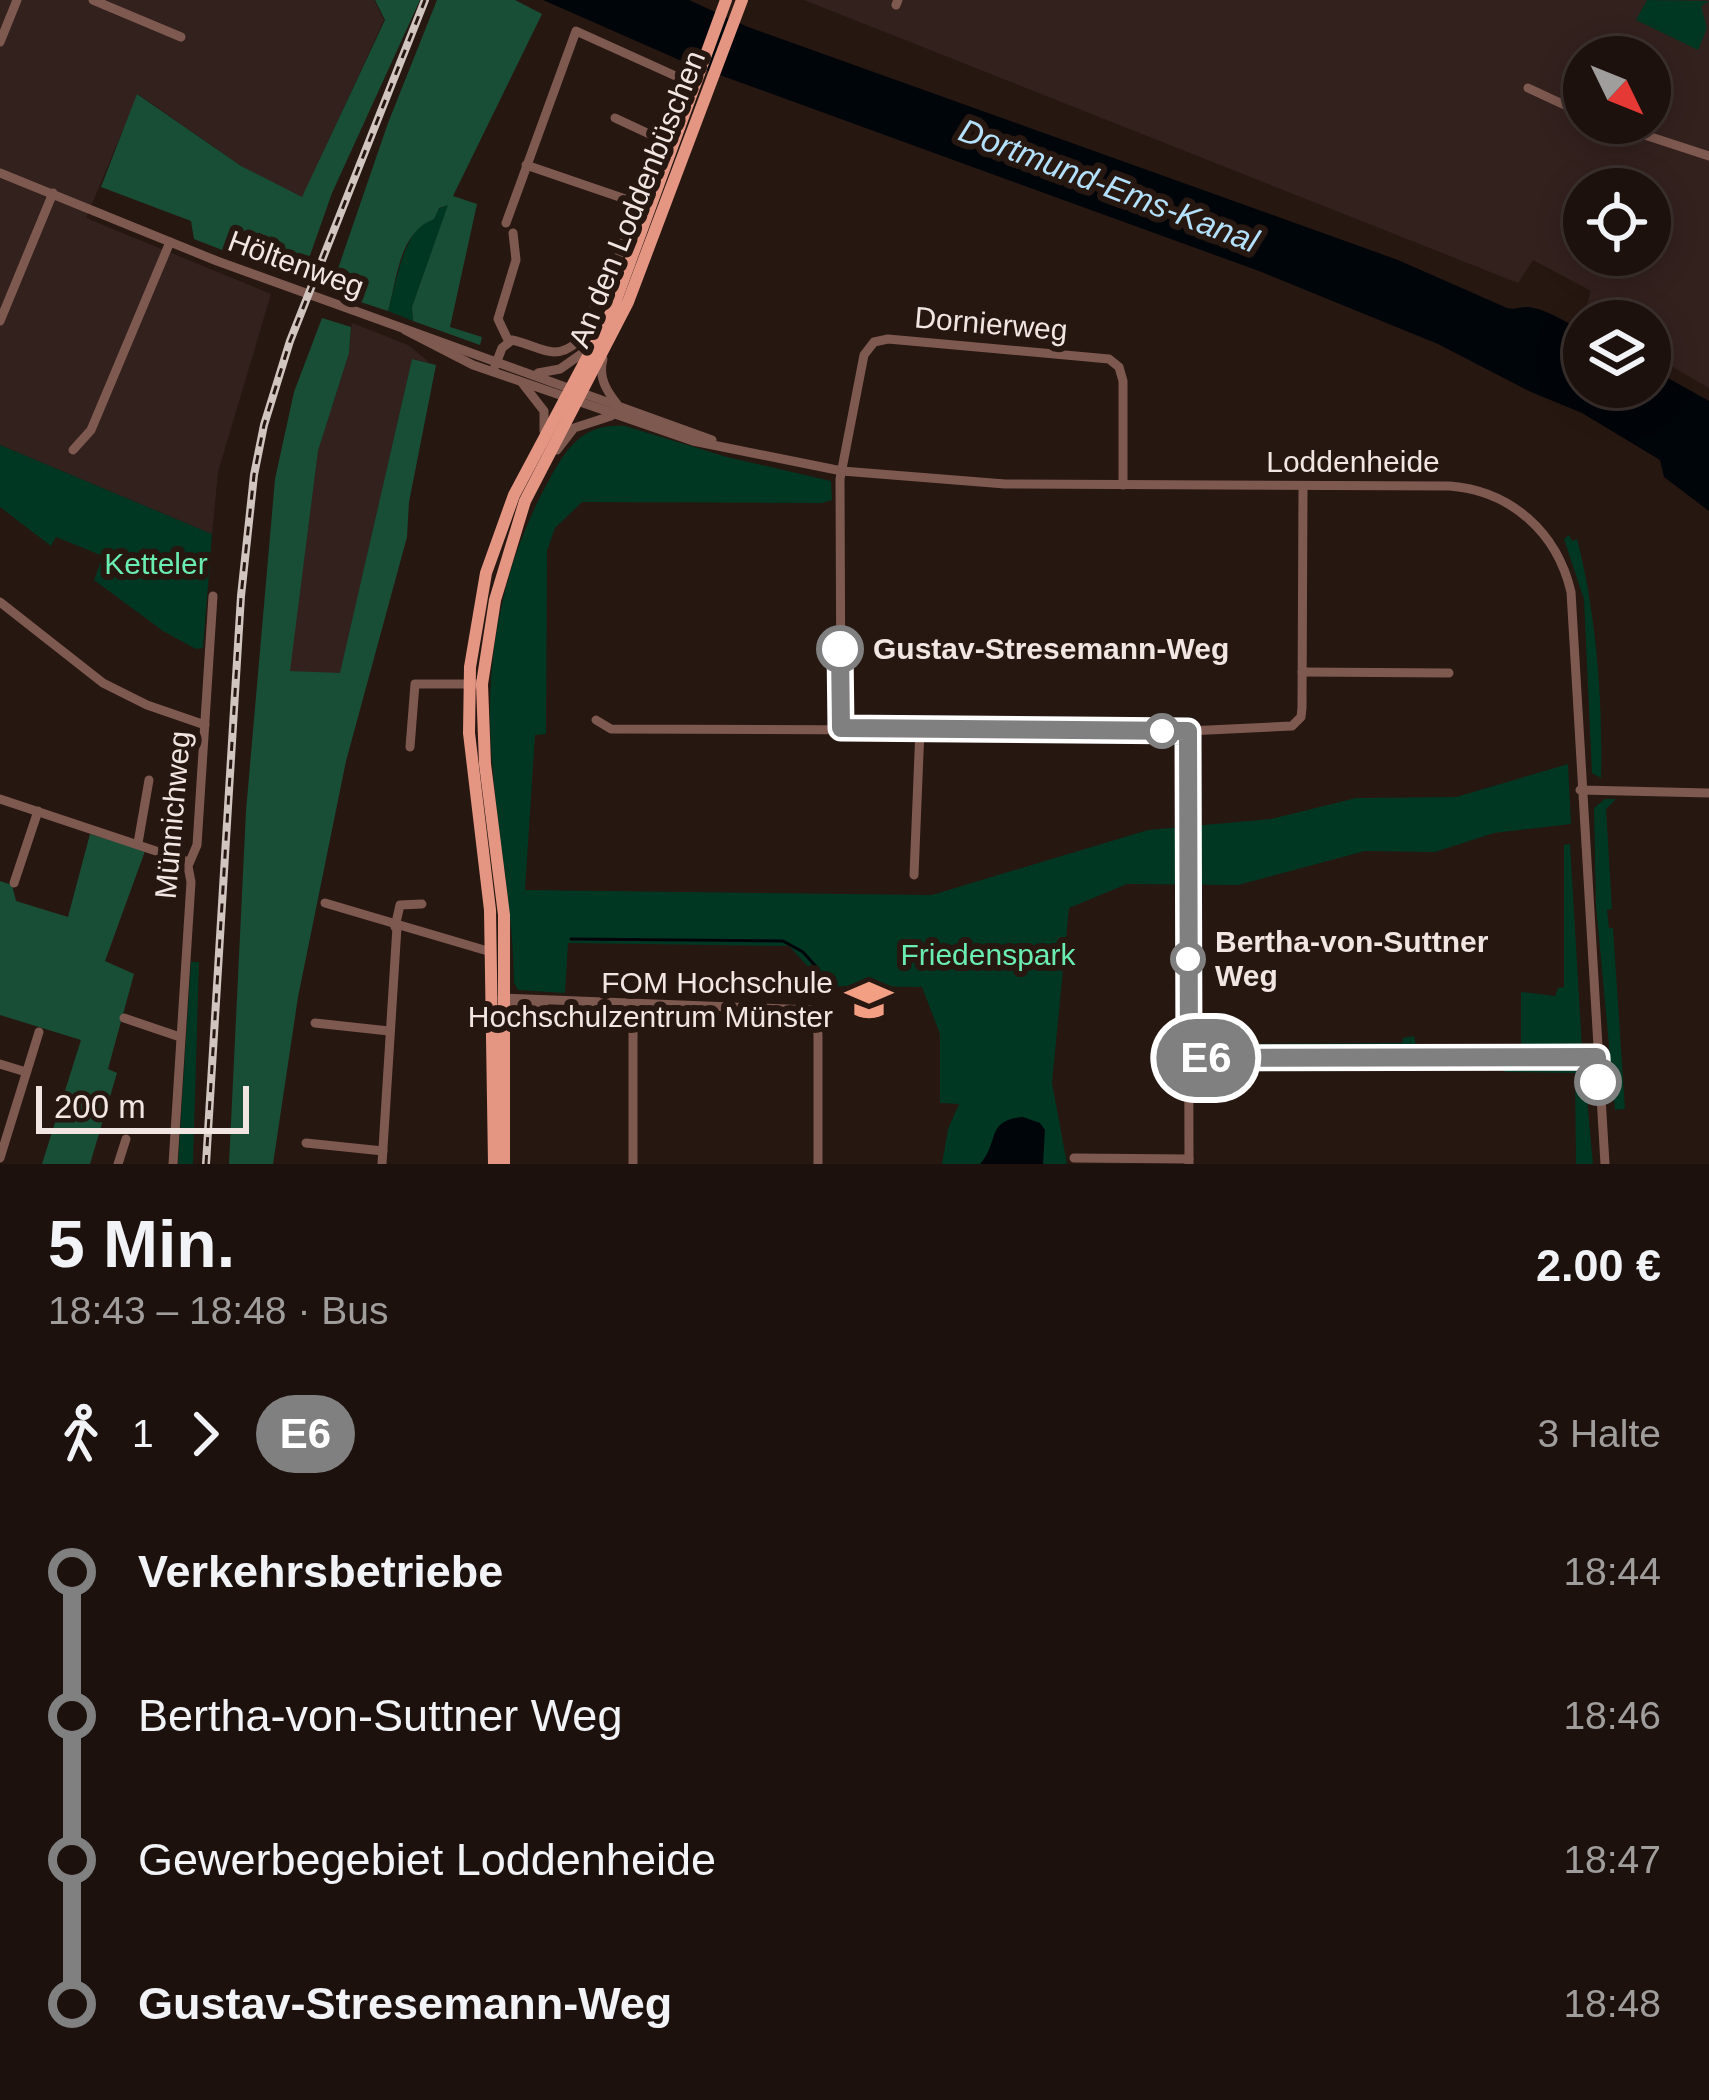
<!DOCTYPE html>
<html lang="de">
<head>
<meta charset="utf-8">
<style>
  body { margin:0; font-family:Arial,sans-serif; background:#251a16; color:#f1f3f6; height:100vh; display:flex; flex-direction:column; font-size:45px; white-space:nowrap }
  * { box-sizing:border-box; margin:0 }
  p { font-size:39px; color:#a09d9d }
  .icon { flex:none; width:66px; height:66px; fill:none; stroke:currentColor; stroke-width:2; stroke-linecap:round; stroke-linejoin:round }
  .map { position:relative; height:1164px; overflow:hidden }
  .drawer { display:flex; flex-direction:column; background:#1d110d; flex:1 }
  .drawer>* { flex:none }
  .badge { padding:0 24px; border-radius:39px; font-size:42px; line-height:78px }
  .needle { width:78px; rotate:133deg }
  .controls { position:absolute; left:1563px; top:36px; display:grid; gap:24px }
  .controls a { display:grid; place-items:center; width:108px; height:108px; border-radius:50%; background:#1d110d; box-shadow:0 6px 30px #0003,0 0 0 3px #3b312e; font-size:60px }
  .scale { position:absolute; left:36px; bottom:30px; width:213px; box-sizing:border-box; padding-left:12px; border:6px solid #f1e6e2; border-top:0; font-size:33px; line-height:42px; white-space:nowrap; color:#f1e6e2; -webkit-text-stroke:9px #271711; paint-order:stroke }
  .map>.badge { position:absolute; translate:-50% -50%; box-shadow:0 0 0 6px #fff }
  .legs { display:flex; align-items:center; gap:18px; height:132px; padding:0 48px; font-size:39px }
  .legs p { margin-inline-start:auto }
  .overview { display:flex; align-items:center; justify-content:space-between; height:204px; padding:0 48px }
  h1 { font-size:66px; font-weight:700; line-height:90px }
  ul { padding:0 48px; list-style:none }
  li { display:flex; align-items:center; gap:42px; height:144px; font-size:45px }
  li i { display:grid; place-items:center; width:18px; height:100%; margin:0 15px; background:currentColor }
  li i::after { content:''; width:30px; height:30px; margin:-15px; border:9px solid; border-radius:50%; background:#1d110d }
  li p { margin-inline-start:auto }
  li:first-child i { background:linear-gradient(#0000 50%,currentColor 0) }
  li:last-child i { background:linear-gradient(currentColor 50%,#0000 0) }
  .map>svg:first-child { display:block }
</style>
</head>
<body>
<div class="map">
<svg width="1709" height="1164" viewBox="0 0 1709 1164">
  <rect width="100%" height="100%" fill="#271711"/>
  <g fill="#33211e" fill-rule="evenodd">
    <path d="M0 0H374L384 20 302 198 241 166 138 94 86 218 271 294 218 472 212 534 0 445Z"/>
    <path d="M804 0H1709V388L1650 354V321H1592L1583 316 1591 291 1533 260 1518 283ZM1584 57H1650V123H1584ZM1584 189H1650V255H1584Z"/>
    <path d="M352 323 408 345 430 363 412 359 340 674 289 671 318 451 349 353Z"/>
  </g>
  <g fill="#003722">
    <path d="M1647 0 1709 1 1701 6 1707 28 1698 50 1636 20Z"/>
    <path d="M449 204 412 307 413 321 388 311C399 271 405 221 449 204Z"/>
    <path d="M625 426 727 457 831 481 832 500 822 503 582 502 555 528 547 551 546 734 535 735 525 890 932 895 1148 830 1271 819 1356 798 1456 797 1568 764 1571 824 1494 833 1435 852 1365 851 1238 885 1127 884 1069 908 1052 1083 1067 1164H942L948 1129 959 1104 940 1103V1034L922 987 826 986 789 946 568 943 565 993 518 990 514 983C513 894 491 806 490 718 489 634 509 552 549 480 567 447 583 423 625 426Z"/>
    <path d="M0 445 212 534 203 648 196 649 163 631 94 580 103 556 56 537 51 546 0 507Z"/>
    <path d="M1569 535 1572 541 1577 539C1597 616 1603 706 1601 778L1592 773 1584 599 1564 539Z"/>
    <path d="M1605 799H1616L1606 809 1612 909 1607 910 1609 928H1613L1625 1109 1615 1110 1596 905 1594 808Z"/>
    <path d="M1570 844 1582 1048H1521V992L1555 996 1558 988 1564 987V845Z"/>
    <path d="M191 962H199L193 1164H178Z"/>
    <path d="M1414 1036 1417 1049H1203L1198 1045 1197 1037 1211 1038 1212 1044H1233L1402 1043 1403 1038Z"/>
    <path d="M1501 1066 1584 1067 1593 1164H1576L1575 1073 1505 1072Z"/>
  </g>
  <g fill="#194e36">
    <path d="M375 0H420L332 193 301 281 194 239 191 221 101 187 137 94 241 166 302 197 385 20Z"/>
    <path d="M437 0H515L542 14 453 196 477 204 450 327 482 337 480 345 413 321 412 307 448 205 439 208 434 219C399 232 397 279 388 311L330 292 388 123Z"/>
    <path d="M322 318 351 327 349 353 318 451 290 671 340 673 412 359 436 365 409 502 407 537 346 761 298 997 273 1164H229L246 811 275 479 294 392Z"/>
    <path d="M90 834 145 851 105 961 134 974 108 1069 117 1073 90 1164H42L81 1040 0 1015V881L12 885 16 901 68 917Z"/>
  </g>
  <g fill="#00050a">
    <path d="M543 0H689L748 27 1398 260 1507 308C1514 310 1520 307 1527 307 1545 308 1568 323 1584 332V387H1650V368L1709 401V511L1664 477 1660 460 1582 413 1531 392 1438 344 1259 271 684 62Z"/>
    <path d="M1023 1117 1040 1123 1045 1130 1043 1164H980C1000 1142 985 1120 1023 1117Z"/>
  </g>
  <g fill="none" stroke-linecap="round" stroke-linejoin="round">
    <path stroke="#00050a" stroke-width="3" d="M571 939 783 941 803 952 819 970"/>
    <g stroke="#7e5950" stroke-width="9">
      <path d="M93 0 181 37"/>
      <path d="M896 5 898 0"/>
      <path d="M0 42 17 0"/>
      <path d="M1528 88 1584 114"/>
      <path d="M615 118 660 139"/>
      <path d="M1608 123 1709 156"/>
      <path d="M526 165 637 203"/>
      <path d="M0 173 217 261 712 440"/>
      <path d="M0 321 53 193"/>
      <path d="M405 330 473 365 693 441 842 471 1005 484 1450 486C1511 491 1557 532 1571 592L1605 1164"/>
      <path d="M509 342 498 319 516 260 513 233"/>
      <path d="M603 359C598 377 606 390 617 404"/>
      <path d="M495 366 502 348 512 340C538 345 554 363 577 342L619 255 680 78 576 31 506 223"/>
      <path d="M538 373 560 369 587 350"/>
      <path d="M523 384 544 411V431"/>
      <path d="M73 450 91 430 170 242"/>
      <path d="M557 450 574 428 611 416"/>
      <path d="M0 602 103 683 147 705 205 725"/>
      <path d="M1302 672 1449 673"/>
      <path d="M596 720 611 729 1188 731 1292 726 1301 717 1302 708 1303 486"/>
      <path d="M841 728 840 479 864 355 874 342 888 339 1109 359 1119 367 1123 381V485"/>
      <path d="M1188 731 1189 1164"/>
      <path d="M410 747 415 684H482"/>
      <path d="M1580 790 1709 793"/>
      <path d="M0 799 189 862"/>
      <path d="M138 843 149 780"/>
      <path d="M914 875 920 729"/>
      <path d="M14 883 38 811"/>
      <path d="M325 903 491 952"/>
      <path d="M395 927 400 905 422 904"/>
      <path d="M502 998 811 1010 817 1018 818 1036V1164"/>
      <path d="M633 1005V1164"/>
      <path d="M501 1007 544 1003"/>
      <path d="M124 1018 180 1037"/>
      <path d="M315 1023 389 1031"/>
      <path d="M1189 1058 1597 1057"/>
      <path d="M0 1064 26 1072"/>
      <path d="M306 1143 383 1151"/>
      <path d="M0 1158 39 1032"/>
      <path d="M1074 1158 1189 1159"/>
      <path d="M118 1164 126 1139"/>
      <path d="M173 1164 191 882 188 866 197 845 213 596"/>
      <path d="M382 1164 397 927"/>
    </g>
    <g stroke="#e49683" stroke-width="12">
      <path d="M494 1164 490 910 469 733 470 667 486 573 514 495 612 311 726 0"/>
      <path d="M504 1164V915L485 764 482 684 495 600 525 501 628 302 742 0"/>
    </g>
    <defs>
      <path id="rail" d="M206 1164 241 596 254 475 264 425 290 341 425 0"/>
    </defs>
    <use href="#rail" stroke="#d1c5c0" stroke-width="8"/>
    <use href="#rail" stroke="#271711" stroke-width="3" stroke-dasharray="9" stroke-linecap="butt"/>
  </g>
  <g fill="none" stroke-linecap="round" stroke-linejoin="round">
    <defs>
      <path id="line-1" d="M840 649 841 728 1188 731 1189 1058 1597 1057 1598 1082"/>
    </defs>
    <use href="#line-1" stroke="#fff" stroke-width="27"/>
    <use href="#line-1" stroke="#808080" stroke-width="18"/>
  </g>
  <defs>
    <symbol id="university-bare" viewBox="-9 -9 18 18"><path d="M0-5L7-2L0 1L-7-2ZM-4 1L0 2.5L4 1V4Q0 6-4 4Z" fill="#f39f84" stroke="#271711" stroke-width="2.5" paint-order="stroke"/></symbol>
  </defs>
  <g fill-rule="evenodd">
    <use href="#university-bare" x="836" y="967" width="66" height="66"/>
  </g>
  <g fill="#fff" stroke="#808080" stroke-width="6">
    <circle cx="840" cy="649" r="21"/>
    <circle cx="1162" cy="731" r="15"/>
    <circle cx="1188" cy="959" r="15"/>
    <circle cx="1598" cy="1082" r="21"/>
  </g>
  <g text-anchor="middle" stroke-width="12" stroke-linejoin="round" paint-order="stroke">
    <g font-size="30" fill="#f1e6e2" stroke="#271711">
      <text transform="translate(637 199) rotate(-68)" y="10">An den Loddenbüschen</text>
      <text transform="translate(296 264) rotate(20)" y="10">Höltenweg</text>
      <text transform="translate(991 324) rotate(5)" y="10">Dornierweg</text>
      <text x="1353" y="472">Loddenheide</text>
      <text transform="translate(173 815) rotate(-85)" y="10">Münnichweg</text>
    </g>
    <g font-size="30" fill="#69edb0" stroke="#271711">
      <text x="156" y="574">Ketteler</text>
      <text x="988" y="965">Friedenspark</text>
    </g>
    <g font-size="30" font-weight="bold" fill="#f1e6e2" stroke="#271711" text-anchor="start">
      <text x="873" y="659">Gustav-Stresemann-Weg</text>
      <text x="1215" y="952">Bertha-von-Suttner<tspan x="1215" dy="34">Weg</tspan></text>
    </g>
    <g font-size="30" fill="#f1e6e2" stroke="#271711" text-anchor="end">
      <text x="833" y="993">FOM Hochschule<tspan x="833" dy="34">Hochschulzentrum Münster</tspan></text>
    </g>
    <g font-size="33" font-style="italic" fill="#b3e0fa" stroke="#271711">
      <text transform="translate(1109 185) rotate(21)" y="12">Dortmund-Ems-Kanal</text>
    </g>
  </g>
</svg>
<div class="controls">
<a><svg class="needle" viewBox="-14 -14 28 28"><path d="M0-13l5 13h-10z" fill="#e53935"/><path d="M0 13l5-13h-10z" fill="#a09d9d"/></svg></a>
<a><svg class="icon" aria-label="locate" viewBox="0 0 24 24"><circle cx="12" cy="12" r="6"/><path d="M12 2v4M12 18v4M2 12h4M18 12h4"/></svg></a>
<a><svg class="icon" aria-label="layers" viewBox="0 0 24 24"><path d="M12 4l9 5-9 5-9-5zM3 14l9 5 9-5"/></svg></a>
</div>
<div class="scale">200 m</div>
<b class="badge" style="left:1206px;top:1058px;background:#808080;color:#fff">E6</b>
</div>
<section class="drawer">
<div class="overview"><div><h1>5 Min.</h1><p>18:43 – 18:48 · Bus</p></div><b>2.00 €</b></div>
<div class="legs"><svg class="icon" aria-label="walk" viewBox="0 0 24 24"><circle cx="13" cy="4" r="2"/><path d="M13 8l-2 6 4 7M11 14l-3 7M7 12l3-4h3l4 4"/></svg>1<svg class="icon" aria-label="forward" viewBox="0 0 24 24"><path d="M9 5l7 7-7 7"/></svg><b class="badge" style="background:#808080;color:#fff">E6</b><p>3 Halte</p></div>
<ul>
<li><i style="color:#808080"></i><b>Verkehrsbetriebe</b><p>18:44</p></li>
<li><i style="color:#808080"></i><span>Bertha-von-Suttner Weg</span><p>18:46</p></li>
<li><i style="color:#808080"></i><span>Gewerbegebiet Loddenheide</span><p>18:47</p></li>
<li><i style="color:#808080"></i><b>Gustav-Stresemann-Weg</b><p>18:48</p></li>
</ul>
</section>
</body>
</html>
